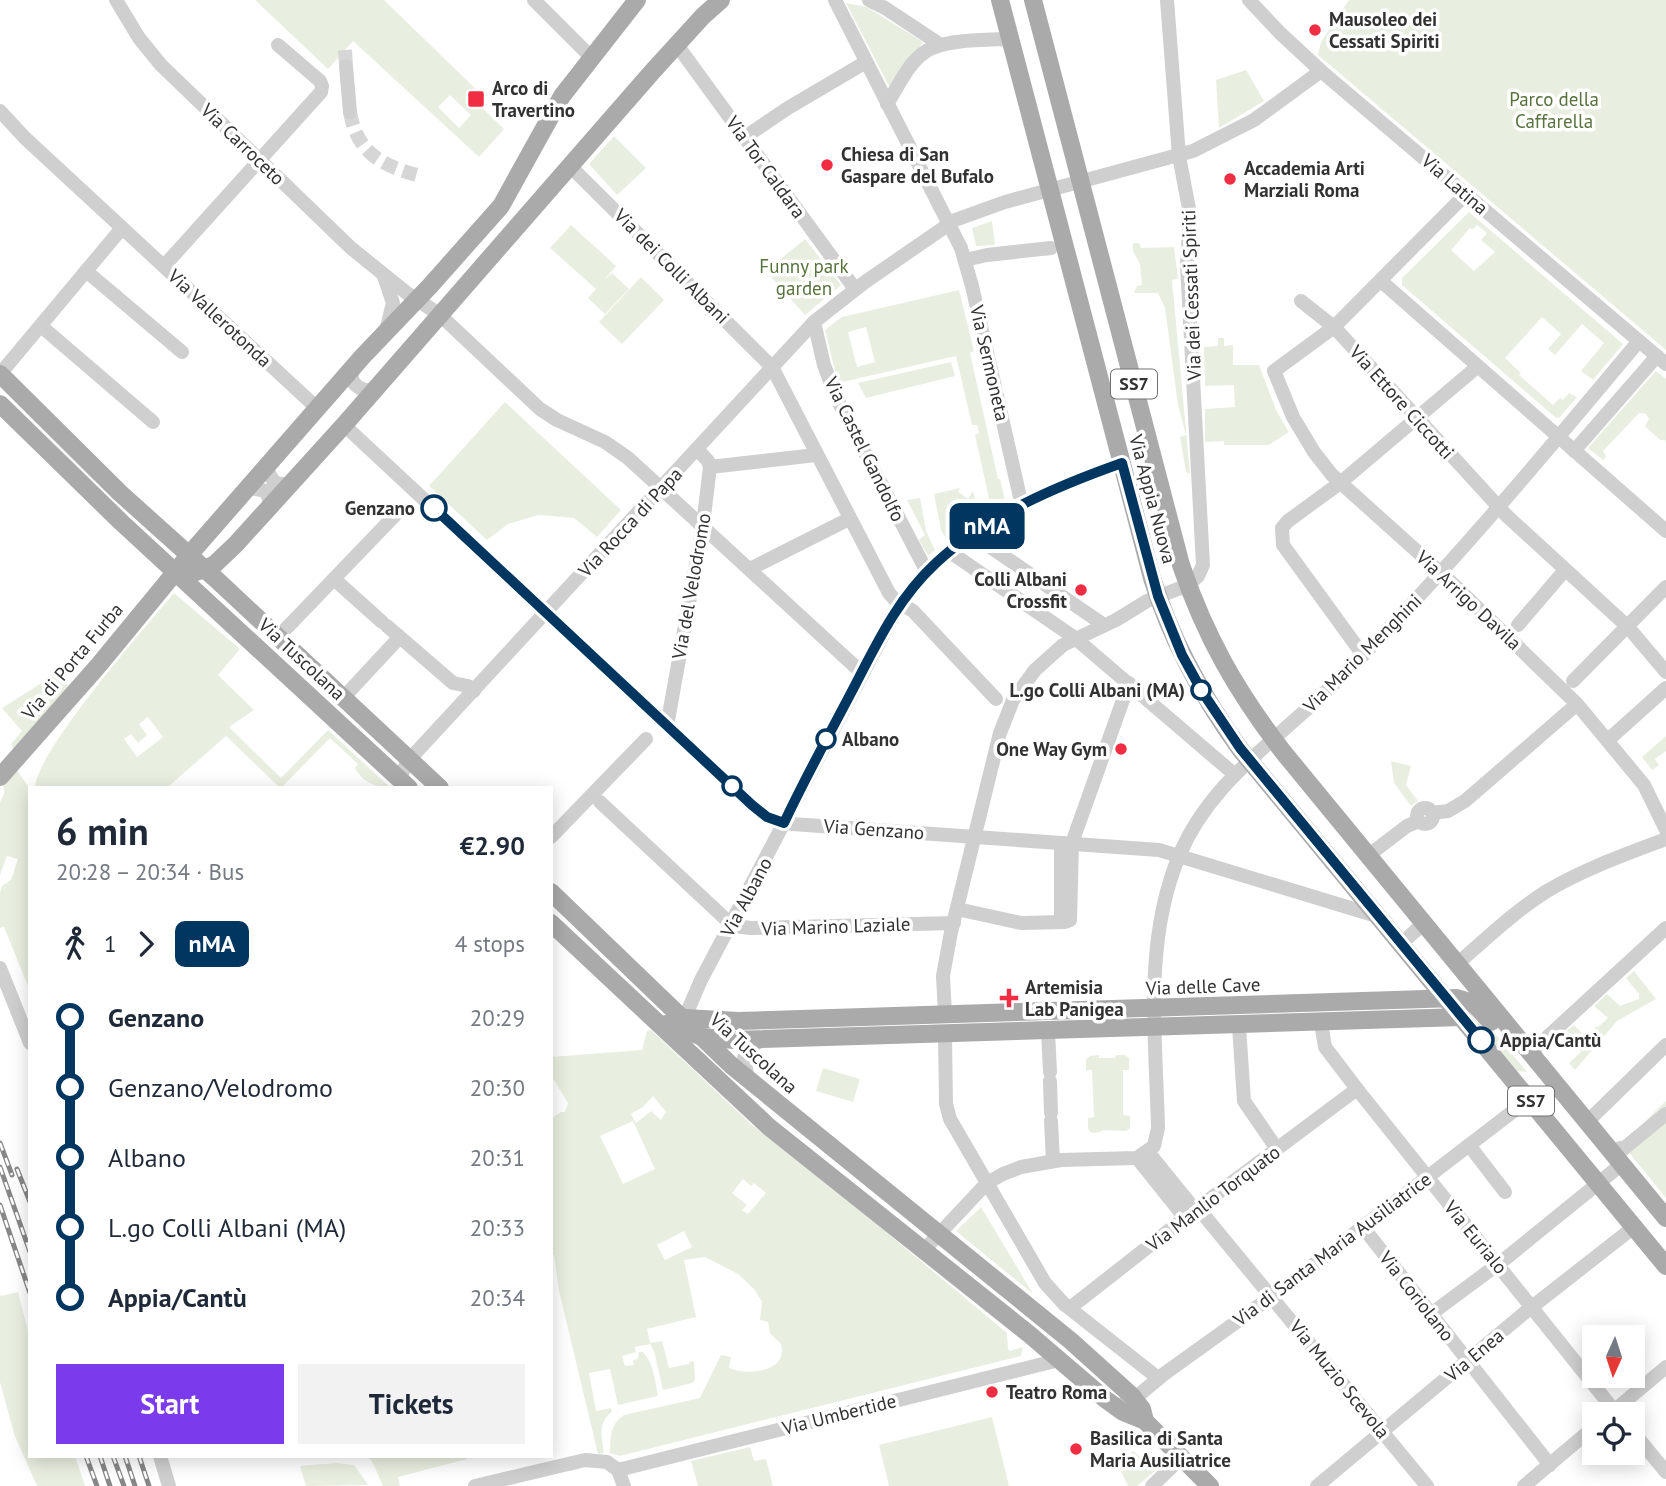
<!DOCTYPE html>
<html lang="en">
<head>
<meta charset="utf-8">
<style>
  body { margin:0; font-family:"PT Sans",sans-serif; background:#f2f2f3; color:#1f2937; height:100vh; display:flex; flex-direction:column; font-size:26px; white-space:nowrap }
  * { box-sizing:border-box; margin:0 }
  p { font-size:23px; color:#747a83 }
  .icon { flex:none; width:38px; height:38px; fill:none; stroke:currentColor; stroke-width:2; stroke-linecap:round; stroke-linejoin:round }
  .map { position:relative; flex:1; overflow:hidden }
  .drawer { position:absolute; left:28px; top:786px; width:525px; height:672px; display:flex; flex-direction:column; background:#fff; border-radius:0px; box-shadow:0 4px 18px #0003 }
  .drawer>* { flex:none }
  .badge { padding:0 14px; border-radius:10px; font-size:24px; line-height:46px }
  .needle { width:46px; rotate:183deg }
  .controls { position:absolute; left:1582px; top:1325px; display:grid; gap:14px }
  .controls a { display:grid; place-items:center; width:63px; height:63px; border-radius:0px; background:#fff; box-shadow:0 4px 18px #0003; font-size:35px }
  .map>.badge { position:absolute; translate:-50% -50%; box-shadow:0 0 0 4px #fff }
  .legs { display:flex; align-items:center; gap:10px; height:77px; padding:0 28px; font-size:23px }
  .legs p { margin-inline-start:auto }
  .summary { display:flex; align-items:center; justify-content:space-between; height:119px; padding:0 28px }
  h1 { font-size:38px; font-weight:700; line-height:52px }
  .button { display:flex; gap:14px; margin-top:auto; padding:14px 28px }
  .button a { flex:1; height:80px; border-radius:0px; background:#7c3aed; color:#fff; font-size:28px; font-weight:700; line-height:80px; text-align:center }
  .button a+a { background:#f2f2f3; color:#1f2937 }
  ul { padding:0 28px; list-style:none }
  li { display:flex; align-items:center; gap:24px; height:70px; font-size:26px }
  li i { display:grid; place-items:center; width:10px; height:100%; margin:0 9px; background:currentColor }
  li i::after { content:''; width:18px; height:18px; margin:-9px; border:5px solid; border-radius:50%; background:#fff }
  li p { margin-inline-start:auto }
  li:first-child i { background:linear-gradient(#0000 50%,currentColor 0) }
  li:last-child i { background:linear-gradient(currentColor 50%,#0000 0) }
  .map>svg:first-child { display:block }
</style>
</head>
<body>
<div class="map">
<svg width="1666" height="1486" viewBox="0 0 1666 1486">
  <rect width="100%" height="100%" fill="#fff"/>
  <g fill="#e9efe0" fill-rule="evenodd">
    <path d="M255 0H384L483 96 477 103 504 129 479 157 353 41 328 69ZM450 95 471 115 459 128 438 107Z"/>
    <path d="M1349 0H1666V350L1318 55 1321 42Z"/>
    <path d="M846 3 867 7 923 42 890 88Z"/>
    <path d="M1246 70 1264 101 1219 128 1216 80Z"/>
    <path d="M614 136 646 168 617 195 589 164Z"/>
    <path d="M1469 212 1623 344 1593 380 1581 371 1604 343 1582 324 1555 355 1548 349 1561 334 1542 317 1505 358 1521 373 1519 375 1553 405 1560 398 1563 400 1569 393 1577 397 1559 418H1556L1402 285V278ZM1477 225 1487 233 1481 240 1495 252 1474 271 1451 250 1470 228 1472 230Z"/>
    <path d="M992 221 995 245 976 246 972 228Z"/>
    <path d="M571 225 616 266 604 280 612 273 629 289 605 314 588 298 596 289 550 248Z"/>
    <path d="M805 239 841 285 805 315 766 271Z"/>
    <path d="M1133 243H1139L1141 248 1174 247 1178 279 1172 280 1190 474 1186 472 1180 437 1186 435 1178 405 1165 308 1158 293H1134L1137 286 1142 285 1140 264 1133 251Z"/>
    <path d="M641 277 664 300 622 344 599 322Z"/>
    <path d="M959 290 974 351 970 353 998 479H1000L1006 504 992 512 975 435 979 433 977 425H972L956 356 838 383 825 330 842 317ZM866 327 875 362 857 367 848 332Z"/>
    <path d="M1218 338H1224V346L1233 345V365H1259L1276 410 1289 432 1269 445H1224V441L1205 442V409L1235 407 1234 385 1205 386 1204 347 1218 346Z"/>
    <path d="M951 362 955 376 866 398 858 383Z"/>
    <path d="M1656 371 1666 379V444L1665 440H1660L1645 426 1649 419 1646 414 1639 413 1603 451 1606 457 1603 460 1588 448Z"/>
    <path d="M505 402 621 510 597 537 574 518 538 515 508 524 487 540 429 486Z"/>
    <path d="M960 488 958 492 968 499 973 491 980 519 947 540 941 530 934 494Z"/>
    <path d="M920 498 926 531 935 550 928 556 919 540 925 535 907 500Z"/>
    <path d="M174 593 240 649 218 675 254 710 229 727 281 778 328 730 390 787C376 788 361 781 355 768L358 764 330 738 282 787H279L226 736 169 786 170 787H35C37 751 146 626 174 593ZM148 717 163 737 137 757 124 739 131 734 138 743 147 735 139 724Z"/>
    <path d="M59 672 69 687 15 754 11 744 22 731 2 708Z"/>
    <path d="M1666 736V751L1655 759 1659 765 1652 770 1642 757Z"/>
    <path d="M1391 761 1411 766 1406 785 1418 801 1411 806 1394 783Z"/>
    <path d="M14 766 30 789V991L4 927 0 928V893L2 886 11 880 18 859 7 856 0 875V802L4 794 3 780Z"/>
    <path d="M1634 971 1656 999 1617 1021 1575 1070 1569 1063 1581 1052 1565 1032 1574 1025 1587 1038 1597 1030 1594 1026 1598 1027 1608 1018 1594 1006 1607 994 1620 1006 1639 999V994L1626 978Z"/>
    <path d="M1482 1018 1527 1072 1516 1071 1476 1022Z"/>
    <path d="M651 1030 752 1125 867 1216 1007 1333 1008 1349 1010 1351 1023 1347 1021 1356 620 1456 610 1453C611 1437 609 1425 624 1415L700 1398 721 1355 731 1357 729 1368C748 1376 789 1372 781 1344L770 1333 768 1322 760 1320 762 1302 754 1289 738 1274 705 1257 684 1260 696 1317 647 1329 650 1343 662 1341 669 1368 689 1364V1362L694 1361 695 1380 692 1383 663 1390 654 1351 650 1344 635 1347 636 1352 622 1356 625 1366 634 1365 633 1360 638 1359 639 1352H643C654 1364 655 1381 658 1396L618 1405 610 1369 589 1373 596 1411 611 1408 612 1412C597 1422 602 1437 604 1453L598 1454 559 1291 554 1255H551V1119L561 1112H565L568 1103 554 1080H551V1057L642 1050 647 1031ZM653 1096 666 1112 661 1120 651 1111 636 1123 631 1114 643 1107ZM633 1121 655 1169 623 1184 600 1136ZM743 1179 751 1186 754 1183 766 1193 748 1214 742 1210 747 1205 732 1193ZM684 1231 692 1247 665 1260 657 1245Z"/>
    <path d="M1099 1055V1058H1115L1116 1055H1125L1129 1058V1070H1123V1115L1130 1116V1128L1126 1131 1102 1130 1101 1132 1091 1133 1088 1129V1118L1094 1117 1092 1070H1086V1059L1090 1056Z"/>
    <path d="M823 1068 860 1079 853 1102 816 1091Z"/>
    <path d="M1666 1101V1198L1622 1144Z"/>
    <path d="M981 1207 1033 1294 956 1231Z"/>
    <path d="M18 1292 28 1331 30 1330V1456H75L85 1486H37L14 1434 0 1382V1294L1 1296Z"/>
    <path d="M992 1417 1009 1486H889L879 1445Z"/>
    <path d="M750 1447 754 1461 766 1459 773 1486H698L691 1461Z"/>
    <path d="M1133 1451 1156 1470 1137 1486H1128L1119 1467Z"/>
    <path d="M366 1456H467V1459L398 1477 400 1486H383L372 1461Z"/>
    <path d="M336 1463 354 1465 368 1485 306 1486 300 1466Z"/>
  </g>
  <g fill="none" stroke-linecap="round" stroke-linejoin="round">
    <g stroke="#d6d6d6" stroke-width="14" stroke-dasharray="14 7" stroke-linecap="butt">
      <path d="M345 50 346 66"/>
      <path d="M350 112C357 152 380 165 417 175"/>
    </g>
    <g stroke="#cfcfcf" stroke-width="14">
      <path d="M116 0 139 38 161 65 351 248 408 294 439 314 540 409 557 420 605 442 628 458 861 672"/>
      <path d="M534 0 591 57"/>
      <path d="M835 0 961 248 972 286 1022 506"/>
      <path d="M869 0 885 8 941 45"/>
      <path d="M1249 0 1280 33 1321 71 1666 364"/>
      <path d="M677 45 855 289"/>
      <path d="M346 66 350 112"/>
      <path d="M887 104C898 87 908 63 925 52 943 39 987 40 1010 39"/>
      <path d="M0 111 25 138 318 409"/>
      <path d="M745 137 788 108 866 62"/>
      <path d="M570 166 772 367 889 593 895 600 913 611 996 699"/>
      <path d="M1466 194 1334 327 1274 371 1293 417 1314 452 1332 475 1450 581 1577 704 1644 785 1666 830"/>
      <path d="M965 260 987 255 1051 248"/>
      <path d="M164 266 321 92 322 86 320 81 278 45"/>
      <path d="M86 271 182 352"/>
      <path d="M384 276 393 303 386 331"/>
      <path d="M1381 281 1666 531"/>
      <path d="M1301 301 1334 327 1507 516 1628 627 1666 672"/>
      <path d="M814 322 824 365 836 397 927 572"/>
      <path d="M41 326 153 422"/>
      <path d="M352 369C349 385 361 392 375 390"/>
      <path d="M0 374 122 228"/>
      <path d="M344 425 752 805 771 819 792 824 1159 850 1380 917"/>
      <path d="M1574 451 1657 356"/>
      <path d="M268 465 269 474 275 483 289 485"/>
      <path d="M710 467 816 455"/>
      <path d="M250 488 266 491 271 505"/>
      <path d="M973 535 1104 625"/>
      <path d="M950 552 1075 638 1234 774"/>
      <path d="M750 569 843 522"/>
      <path d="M334 579 382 622"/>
      <path d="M1518 625 1565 570"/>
      <path d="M387 626 453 683 468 686 474 691"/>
      <path d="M278 637 401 509"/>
      <path d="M1363 655 1283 545 1282 528 1288 521 1340 483 1477 367"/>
      <path d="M1573 681 1666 587"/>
      <path d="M344 697 397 640"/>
      <path d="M667 726 703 525 710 467 708 461 697 449"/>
      <path d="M1608 740 1666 688"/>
      <path d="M399 779 408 761 814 322 865 282 955 220 1005 202 1193 151 1254 120 1321 71"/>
      <path d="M600 802 733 926 751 928 954 923"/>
      <circle cx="1425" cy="816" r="8"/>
      <path d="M1432 813 1448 811 1465 801 1577 704"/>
      <path d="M551 837 646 739"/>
      <path d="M1061 843V922"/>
      <path d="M1369 855 1407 826 1419 821"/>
      <path d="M957 909 1021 923 1065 922 1070 920 1072 843 1129 683"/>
      <path d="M1402 943 1424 923"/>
      <path d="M1458 963C1487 938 1515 911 1547 891 1584 869 1626 854 1666 839"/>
      <path d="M0 968 30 1043"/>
      <path d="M945 1014 943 976 951 932 1000 733 1013 700 1035 670 1063 645 1116 620 1147 601 1188 585 1198 576 1203 565 1187 265 1190 214 1179 156 1167 0"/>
      <path d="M1321 1023 1325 1047 1357 1089 1617 1414"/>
      <path d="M682 1024 701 980 900 603C913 588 925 572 940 559 992 515 1058 486 1122 463"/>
      <path d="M1239 1026 1244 1101 1277 1149"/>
      <path d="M1048 1031 1050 1072"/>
      <path d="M945 1035 946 1104 950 1119 1045 1283 1064 1304 1158 1378"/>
      <path d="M1530 1053 1666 928"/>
      <path d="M748 1079 744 1058 749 1048 763 1039"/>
      <path d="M1050 1081 1051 1113"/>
      <path d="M1051 1121 1053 1161"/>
      <path d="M1588 1121 1666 1045"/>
      <path d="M1469 1145 1505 1192"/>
      <path d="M1620 1148 1622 1150 1666 1114"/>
      <path d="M1148 1152 1195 1210"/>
      <path d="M1137 1158 1185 1218"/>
      <path d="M1198 1208 1427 1486"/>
      <path d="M1362 1226 1550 1465"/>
      <path d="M923 1251 987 1183 1003 1174 1021 1167 1061 1160 1137 1158 1154 1146 1158 1128C1156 1038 1143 943 1179 856 1204 796 1251 759 1298 717 1321 697 1342 676 1363 655 1461 555 1549 448 1639 341"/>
      <path d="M1070 1308 1195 1210 1357 1089"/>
      <path d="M1431 1314 1505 1259 1622 1164"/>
      <path d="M1125 1402 1134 1399 1164 1374 1278 1292 1529 1099"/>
      <path d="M1610 1414 1666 1367"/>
      <path d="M1633 1432 1666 1472"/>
      <path d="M160 1456 169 1486"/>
      <path d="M618 1470 1059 1360"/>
      <path d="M618 1470 624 1486"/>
      <path d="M475 1486 585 1460 607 1462 618 1470"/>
      <path d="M1152 1486 1182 1457"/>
      <path d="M1317 1486 1523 1314 1634 1227"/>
      <path d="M1524 1486 1594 1427"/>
    </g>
    <g stroke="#aaa" stroke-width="18">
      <path d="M1000 0 1152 578C1171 640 1202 696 1240 749L1666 1266"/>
      <path d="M1033 0 1181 565C1206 638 1237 692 1284 753L1666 1218"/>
      <path d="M0 374 120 493 218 581 440 788"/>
      <path d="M0 404 121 522 409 788"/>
      <path d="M175 571 193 573 205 569 215 564 236 544 344 425 652 72 703 16 721 0"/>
      <path d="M0 777 98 666 196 547 363 356 430 286 501 206 562 96 637 0"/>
      <path d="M551 892 732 1066 1071 1341 1132 1396 1142 1409 1145 1421"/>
      <path d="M551 923 769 1127 1029 1334 1105 1399 1123 1412 1145 1421 1210 1486"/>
      <path d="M685 1018 738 1021 1456 998 1473 1003 1491 1022"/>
      <path d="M666 1024 703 1037 734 1040 1462 1017"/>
    </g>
    <defs>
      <g id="rail">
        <path d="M0 1143 12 1175"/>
        <path d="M0 1167 30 1252"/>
        <path d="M17 1169 30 1202"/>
        <path d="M0 1205 30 1293"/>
        <path d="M86 1456 97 1486"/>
        <path d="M100 1456 110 1486"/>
        <path d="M113 1456 124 1486"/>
        <path d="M125 1456 135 1486"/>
        <path d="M139 1456 149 1486"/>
      </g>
    </defs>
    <use href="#rail" stroke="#878787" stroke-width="5"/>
    <use href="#rail" stroke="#fff" stroke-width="2.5" stroke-dasharray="8" stroke-linecap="butt"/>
  </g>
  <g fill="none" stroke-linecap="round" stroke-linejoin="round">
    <defs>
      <path id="line-1" d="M434 508 752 805 767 817 784 823C805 778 829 735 852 691 876 645 897 599 936 563 986 516 1057 486 1122 463L1158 596 1182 655 1203 693 1240 748 1481 1040"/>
    </defs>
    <use href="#line-1" stroke="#fff" stroke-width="16"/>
    <use href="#line-1" stroke="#00365f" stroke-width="10"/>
  </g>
  <g fill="#f02d43" stroke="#fff" stroke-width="2.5">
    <circle cx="1315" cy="30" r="7"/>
    <rect x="467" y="90" width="18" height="18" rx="3.5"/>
    <circle cx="827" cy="165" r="7"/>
    <circle cx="1230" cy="179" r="7"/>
    <circle cx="1081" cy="590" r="7"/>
    <circle cx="1121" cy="749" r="7"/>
    <path d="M1005.5 987.5h7v7h7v7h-7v7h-7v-7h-7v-7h7z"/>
    <circle cx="992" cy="1392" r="7"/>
    <circle cx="1076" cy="1449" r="7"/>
  </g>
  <g fill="#fff" stroke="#00365f" stroke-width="3.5">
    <circle cx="434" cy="508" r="12"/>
    <circle cx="1201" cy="690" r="9"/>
    <circle cx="826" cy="739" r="9"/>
    <circle cx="732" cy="786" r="9"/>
    <circle cx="1481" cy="1040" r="12"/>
  </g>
  <g text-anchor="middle" stroke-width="7" stroke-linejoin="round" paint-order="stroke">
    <g fill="#fff" stroke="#707070" stroke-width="2">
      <rect x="1111" y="369.5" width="46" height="29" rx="5"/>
      <rect x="1508" y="1086.5" width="46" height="29" rx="5"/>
    </g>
    <g font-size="18" font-weight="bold" fill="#323232">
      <text x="1134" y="390">SS7</text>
      <text x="1531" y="1107">SS7</text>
    </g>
    <g font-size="19" font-weight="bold" fill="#323232" stroke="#fff" text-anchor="start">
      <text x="1329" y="26">Mausoleo dei<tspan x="1329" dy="22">Cessati Spiriti</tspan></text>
      <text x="492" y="95">Arco di<tspan x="492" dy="22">Travertino</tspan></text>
      <text x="841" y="161">Chiesa di San<tspan x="841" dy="22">Gaspare del Bufalo</tspan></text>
      <text x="1244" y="175">Accademia Arti<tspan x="1244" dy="22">Marziali Roma</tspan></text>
      <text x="1067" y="586" text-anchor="end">Colli Albani<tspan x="1067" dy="22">Crossfit</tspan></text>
      <text x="1107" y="756" text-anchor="end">One Way Gym</text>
      <text x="1025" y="994">Artemisia<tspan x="1025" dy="22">Lab Panigea</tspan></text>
      <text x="1006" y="1399">Teatro Roma</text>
      <text x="1090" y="1445">Basilica di Santa<tspan x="1090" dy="22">Maria Ausiliatrice</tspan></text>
    </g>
    <g font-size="19" fill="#57723c" stroke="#fff">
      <text x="1554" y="106">Parco della<tspan x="1554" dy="22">Caffarella</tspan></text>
      <text x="804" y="273">Funny park<tspan x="804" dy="22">garden</tspan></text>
    </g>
    <g font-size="19" fill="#323232" stroke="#fff">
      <text transform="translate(243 144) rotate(44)" y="7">Via Carroceto</text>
      <text transform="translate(766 167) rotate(54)" y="7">Via Tor Caldara</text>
      <text transform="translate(1455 184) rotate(41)" y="7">Via Latina</text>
      <text transform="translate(672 266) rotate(45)" y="7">Via dei Colli Albani</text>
      <text transform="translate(1191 295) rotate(-92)" y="7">Via dei Cessati Spiriti</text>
      <text transform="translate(220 318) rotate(43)" y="7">Via Vallerotonda</text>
      <text transform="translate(990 363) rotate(77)" y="7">Via Sermoneta</text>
      <text transform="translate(1402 402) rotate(48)" y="7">Via Ettore Ciccotti</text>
      <text transform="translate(865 449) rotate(64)" y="7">Via Castel Gandolfo</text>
      <text transform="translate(1153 499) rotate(75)" y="7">Via Appia Nuova</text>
      <text transform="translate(630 522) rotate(-47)" y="7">Via Rocca di Papa</text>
      <text transform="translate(691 586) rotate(-80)" y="7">Via del Velodromo</text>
      <text transform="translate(1469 600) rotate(43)" y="7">Via Arrigo Davila</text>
      <text transform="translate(1362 653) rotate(-45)" y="7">Via Mario Menghini</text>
      <text transform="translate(302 659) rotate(43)" y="7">Via Tuscolana</text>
      <text transform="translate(72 661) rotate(-50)" y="7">Via di Porta Furba</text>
      <text transform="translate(874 829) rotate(4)" y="7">Via Genzano</text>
      <text transform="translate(746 897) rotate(-62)" y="7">Via Albano</text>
      <text transform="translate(836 926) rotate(-2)" y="7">Via Marino Laziale</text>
      <text transform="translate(1203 986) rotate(-2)" y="7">Via delle Cave</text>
      <text transform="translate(754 1053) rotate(42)" y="7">Via Tuscolana</text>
      <text transform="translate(1213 1198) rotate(-37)" y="7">Via Manlio Torquato</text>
      <text transform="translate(1476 1237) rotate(51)" y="7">Via Eurialo</text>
      <text transform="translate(1332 1249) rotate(-37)" y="7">Via di Santa Maria Ausiliatrice</text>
      <text transform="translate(1417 1296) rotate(52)" y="7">Via Coriolano</text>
      <text transform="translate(1474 1355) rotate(-40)" y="7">Via Enea</text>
      <text transform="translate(1340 1379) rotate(51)" y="7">Via Muzio Scevola</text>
      <text transform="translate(839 1414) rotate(-14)" y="7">Via Umbertide</text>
    </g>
    <g font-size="19" font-weight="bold" fill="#323232" stroke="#fff" text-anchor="end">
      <text x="415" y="515">Genzano</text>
      <text x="1185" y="697">L.go Colli Albani (MA)</text>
      <text x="842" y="746" text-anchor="start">Albano</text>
      <text x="1500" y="1047" text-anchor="start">Appia/Cantù</text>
    </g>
  </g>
</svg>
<div class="controls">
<a><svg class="needle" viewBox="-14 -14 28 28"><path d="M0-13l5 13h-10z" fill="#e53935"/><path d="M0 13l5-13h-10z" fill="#747a83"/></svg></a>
<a><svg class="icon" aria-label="locate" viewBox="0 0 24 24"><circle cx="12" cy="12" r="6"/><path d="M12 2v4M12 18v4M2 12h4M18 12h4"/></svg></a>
</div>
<b class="badge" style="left:987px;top:526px;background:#00365f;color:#fff">nMA</b>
<section class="drawer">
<div class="summary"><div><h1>6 min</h1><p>20:28 – 20:34 · Bus</p></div><b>€2.90</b></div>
<div class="legs"><svg class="icon" aria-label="walk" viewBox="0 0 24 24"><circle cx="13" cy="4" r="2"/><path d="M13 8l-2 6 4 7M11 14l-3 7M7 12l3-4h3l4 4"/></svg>1<svg class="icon" aria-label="forward" viewBox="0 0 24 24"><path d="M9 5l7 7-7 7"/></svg><b class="badge" style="background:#00365f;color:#fff">nMA</b><p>4 stops</p></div>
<ul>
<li><i style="color:#00365f"></i><b>Genzano</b><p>20:29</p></li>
<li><i style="color:#00365f"></i><span>Genzano/Velodromo</span><p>20:30</p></li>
<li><i style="color:#00365f"></i><span>Albano</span><p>20:31</p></li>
<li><i style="color:#00365f"></i><span>L.go Colli Albani (MA)</span><p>20:33</p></li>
<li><i style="color:#00365f"></i><b>Appia/Cantù</b><p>20:34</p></li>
</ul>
<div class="button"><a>Start</a><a>Tickets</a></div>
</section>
</div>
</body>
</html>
